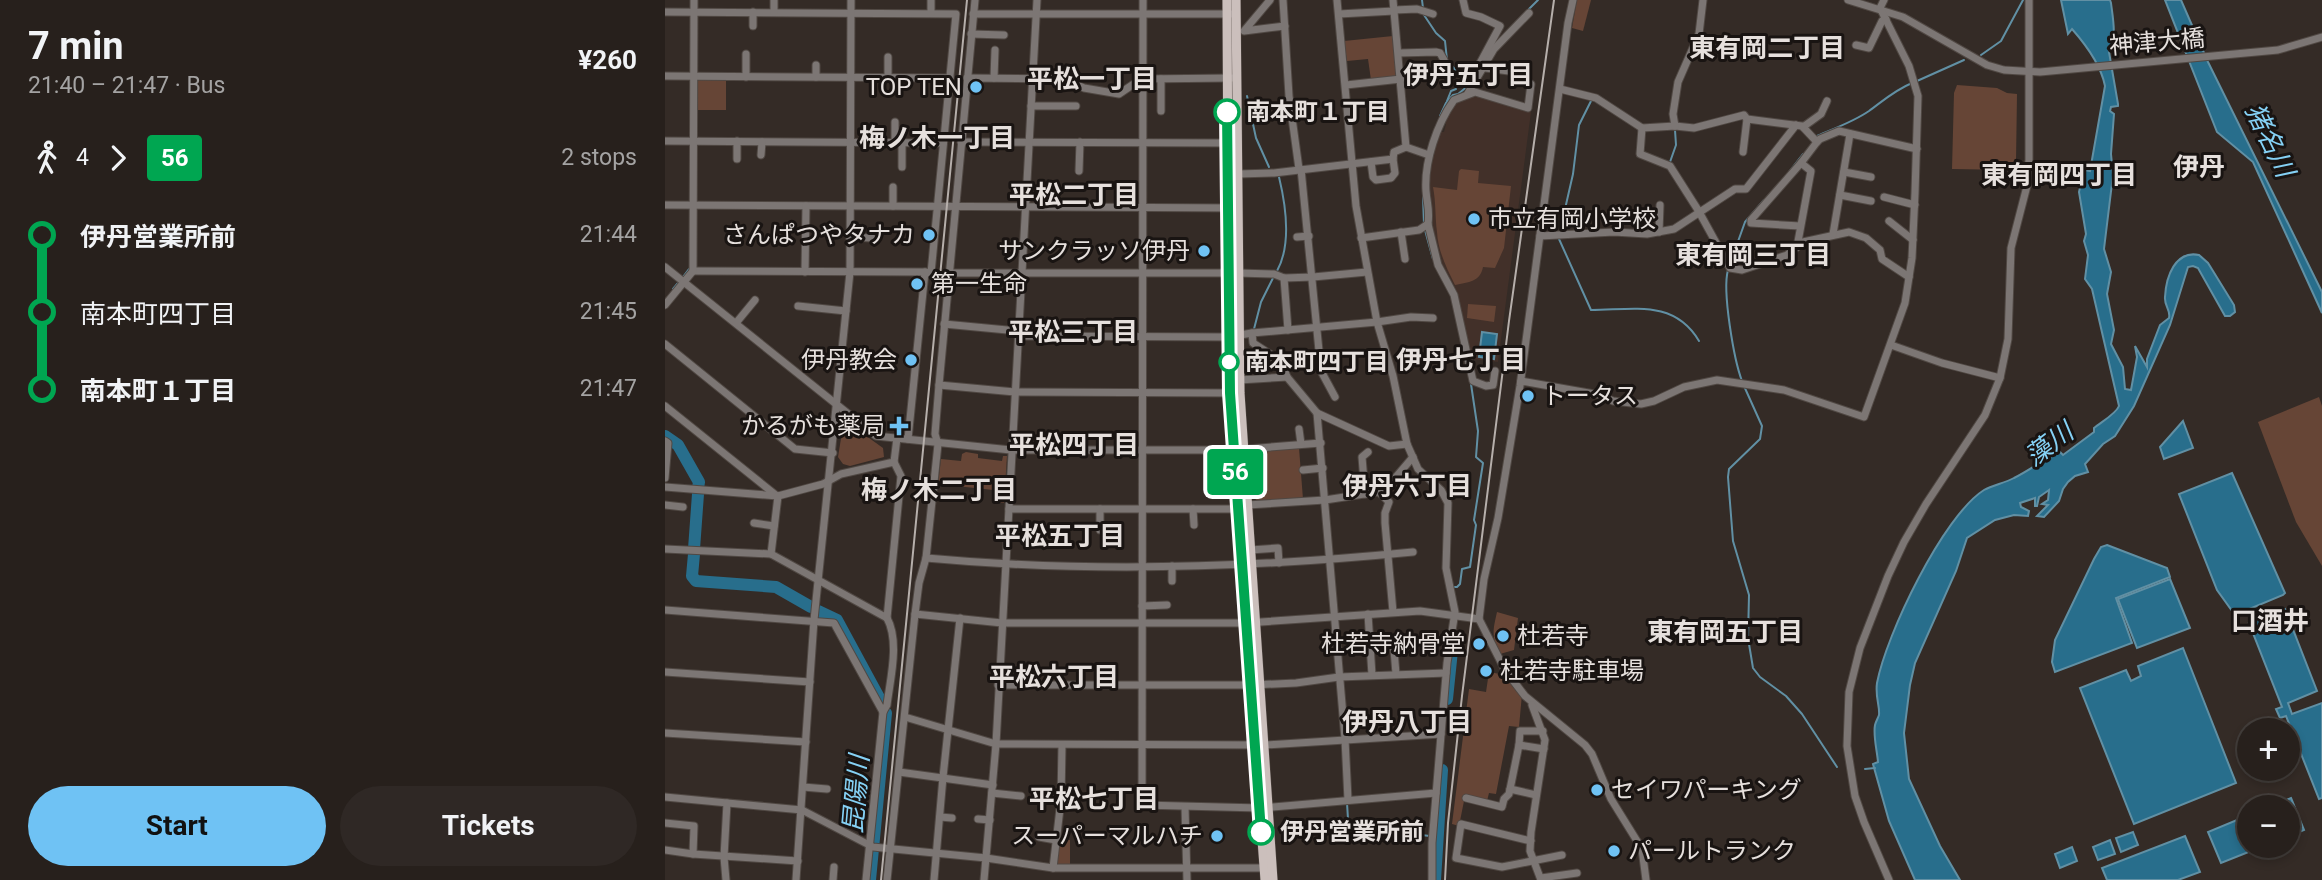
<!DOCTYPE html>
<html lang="en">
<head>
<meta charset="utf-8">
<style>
  body { margin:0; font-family:Roboto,"Noto Sans JP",sans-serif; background:#2f2825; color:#f1f3f6; height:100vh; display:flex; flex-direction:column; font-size:26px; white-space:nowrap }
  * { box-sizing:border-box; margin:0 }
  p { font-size:23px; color:#a4a3a3 }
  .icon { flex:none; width:38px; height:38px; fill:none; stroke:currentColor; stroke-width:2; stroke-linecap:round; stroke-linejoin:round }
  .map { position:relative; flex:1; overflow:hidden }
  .details { display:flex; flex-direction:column; background:#27201c; width:665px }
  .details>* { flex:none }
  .badge { padding:0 14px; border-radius:5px; font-size:24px; line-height:46px }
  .controls { position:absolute; left:1572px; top:718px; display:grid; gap:14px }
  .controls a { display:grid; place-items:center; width:63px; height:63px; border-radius:50%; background:#27201c; box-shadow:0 4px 10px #0003,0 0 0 2px #433e3b; font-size:35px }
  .map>.badge { position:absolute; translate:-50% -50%; box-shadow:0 0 0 4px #fff }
  .legs { display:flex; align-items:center; gap:10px; height:77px; padding:0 28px; font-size:23px }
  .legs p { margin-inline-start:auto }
  .headline { display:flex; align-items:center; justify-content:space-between; height:119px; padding:0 28px }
  h1 { font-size:38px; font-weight:700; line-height:52px }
  .action { display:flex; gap:14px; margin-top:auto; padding:14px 28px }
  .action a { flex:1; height:80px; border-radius:42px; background:#6fc2f4; color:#111; font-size:28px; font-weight:700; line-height:80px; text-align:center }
  .action a+a { background:#2f2825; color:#f1f3f6 }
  ul { padding:0 28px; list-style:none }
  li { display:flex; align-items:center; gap:24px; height:77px; font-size:26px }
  li i { display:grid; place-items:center; width:10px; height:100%; margin:0 9px; background:currentColor }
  li i::after { content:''; width:18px; height:18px; margin:-9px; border:5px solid; border-radius:50%; background:#27201c }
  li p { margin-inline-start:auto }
  li:first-child i { background:linear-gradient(#0000 50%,currentColor 0) }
  li:last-child i { background:linear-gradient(currentColor 50%,#0000 0) }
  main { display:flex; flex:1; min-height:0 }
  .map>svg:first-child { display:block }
</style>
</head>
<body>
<main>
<section class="details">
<div class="headline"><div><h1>7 min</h1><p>21:40 – 21:47 · Bus</p></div><b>¥260</b></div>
<div class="legs"><svg class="icon" aria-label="walk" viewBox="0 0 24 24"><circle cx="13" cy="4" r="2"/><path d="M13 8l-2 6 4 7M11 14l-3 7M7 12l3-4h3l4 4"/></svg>4<svg class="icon" aria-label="forward" viewBox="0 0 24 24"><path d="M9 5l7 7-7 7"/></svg><b class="badge" style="background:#00a651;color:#fff">56</b><p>2 stops</p></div>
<ul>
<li><i style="color:#00a651"></i><b>伊丹営業所前</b><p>21:44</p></li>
<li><i style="color:#00a651"></i><span>南本町四丁目</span><p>21:45</p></li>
<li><i style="color:#00a651"></i><b>南本町１丁目</b><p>21:47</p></li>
</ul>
<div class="action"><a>Start</a><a>Tickets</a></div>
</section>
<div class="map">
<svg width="1657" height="880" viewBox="0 0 1657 880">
  <rect width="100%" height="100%" fill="#342b26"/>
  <path fill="#423029" d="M811 95 866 112 833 362 807 359 792 297 775 265 765 232 767 206 763 194 765 155 774 132H779L781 124 778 122 787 105Z"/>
  <g fill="#664536">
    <path d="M912 0H926L918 31 907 28Z"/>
    <path d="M728 36 732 74 730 77 706 80 703 59 682 61 679 41Z"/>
    <rect x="33" y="79" width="28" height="31"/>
    <path d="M1292 85 1332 88 1342 93 1352 94 1351 162 1345 170 1287 169 1289 93Z"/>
    <path d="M796 169 814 171 813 183 846 186 839 248 830 268 818 267C815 282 804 282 790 285 782 269 773 251 772 232 770 217 771 202 768 187L792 190 794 171Z"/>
    <path d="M803 304 831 306 829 322 802 318Z"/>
    <path d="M1654 397 1657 406V566L1631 522 1593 422Z"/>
    <path d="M179 420 218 448 219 457 185 466 178 464 173 457Z"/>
    <path d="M634 448 638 499 591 503 587 451Z"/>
    <path d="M301 452 313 454V458L337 461 338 456H342L339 503 327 502 328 490 273 484 276 459 296 461 297 454Z"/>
    <path d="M832 612 853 618 849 650 835 654C826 636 828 630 832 612Z"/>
    <path d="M836 669 857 694 854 727 844 726 831 794 824 793 822 801 800 796 794 826 787 824 804 689 821 692 824 672 835 674Z"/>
    <path d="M395 839 405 840V864H393L391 860Z"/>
  </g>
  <g fill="#286e8c" stroke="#6190a4" stroke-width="2">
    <path d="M1396 0H1445L1446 3C1448 19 1452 37 1444 52L1453 104V106L1446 107 1445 111 1449 114 1446 154 1448 175 1439 249 1446 272 1442 294 1449 330 1446 344 1458 367 1460 389 1466 390 1472 357 1470 346 1482 367V359L1495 325 1504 318C1506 310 1499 306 1500 297 1501 277 1510 250 1534 255L1543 263 1569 305 1570 312 1565 316H1560L1533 268 1528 266 1523 267 1505 325 1469 406 1450 436 1438 444 1420 464 1423 472 1410 476 1403 482 1398 489 1394 501 1379 517 1372 516 1383 505 1377 504 1383 500 1384 490 1374 497 1372 506H1370V498L1355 503 1356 507 1364 511 1363 516 1349 515 1330 520 1302 538 1291 571 1250 663 1245 685 1239 733 1244 779 1275 846 1295 880H1250L1224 821 1208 764 1213 762C1212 750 1208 736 1210 725 1211 721 1213 718 1214 715 1215 706 1210 697 1212 683 1221 635 1278 516 1319 490 1328 485 1340 483 1349 478 1365 470 1379 459 1395 452L1398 455 1429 432V428C1436 422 1451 414 1454 406L1427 289 1420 279 1423 255 1419 241 1421 234 1414 192 1419 170 1425 171 1440 86C1436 65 1422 46 1407 29L1403 34Z"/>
    <path d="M1500 0H1516L1543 62 1657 292V313L1588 162 1552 132Z"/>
    <path d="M817 332 832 334 829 359 814 357Z"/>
    <path d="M1518 421 1528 448 1499 459 1495 447Z"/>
    <path d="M1567 473 1620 593 1618 595 1570 615 1552 590 1514 494Z"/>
    <path d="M1442 545 1502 568 1505 577 1451 598 1467 643 1390 672 1387 662 1390 640 1429 559 1436 547Z"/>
    <path d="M1505 579 1525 628 1472 648 1453 599Z"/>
    <path d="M1620 609 1652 691 1623 703 1627 714 1657 703V798L1654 799 1621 716 1615 718 1611 709 1617 707 1584 623Z"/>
    <path d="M1518 648 1571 783 1469 824 1415 688 1461 670 1466 681 1476 676 1473 666Z"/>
    <path d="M1626 798 1639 830 1622 837V807H1605Z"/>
    <path d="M1584 815V845H1601L1556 863 1543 832Z"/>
    <path d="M1468 832 1473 845 1456 852 1451 838Z"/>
    <path d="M1520 836 1535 872 1513 880H1442L1437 868Z"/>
    <path d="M1445 840 1450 854 1433 860 1428 847Z"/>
    <path d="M1407 847 1412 861 1395 868 1390 854Z"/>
  </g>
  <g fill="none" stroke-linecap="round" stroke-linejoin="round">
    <g stroke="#6190a4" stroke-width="2">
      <path d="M757 0 758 8"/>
      <path d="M864 9 873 0"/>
      <path d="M759 15 771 33 780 41 782 60 792 72"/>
      <path d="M1316 55 1336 41 1358 0"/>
      <path d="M1252 81 1299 60"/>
      <path d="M582 96 591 138 604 167"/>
      <path d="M782 101 786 91 791 89"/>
      <path d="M775 116 781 103 788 95 793 94 803 86"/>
      <path d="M1152 136C1170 128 1188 122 1204 111 1219 100 1230 90 1247 83"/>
      <path d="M1005 162 1011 145 1010 130"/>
      <path d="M1124 172 1138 154"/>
      <path d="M758 196 759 225"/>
      <path d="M760 230 768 259"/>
      <path d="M900 231V209L908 174 914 125 926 101"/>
      <path d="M894 239 926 310C968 310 1009 299 1034 341"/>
      <path d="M1066 261 1080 222 1099 200"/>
      <path d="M1063 270C1057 291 1069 360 1077 381"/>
      <path d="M612 271C627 244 621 206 614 177"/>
      <path d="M18 277 24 269"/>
      <path d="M8 289 13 283"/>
      <path d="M589 329 596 302 609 276"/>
      <path d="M1079 386 1097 426 1095 439 1064 469 1063 477 1068 541 1084 595 1083 638 1088 668 1095 677 1121 696 1137 714 1172 767"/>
      <path d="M788 587H792L795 584 797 569 805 567 811 525 809 520 818 463 811 457 813 431 806 384"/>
      <path d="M1200 769 1210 768"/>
      <path d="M682 803 684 835 687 837 738 833 765 836"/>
    </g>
    <g stroke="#286e8c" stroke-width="12">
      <path d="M0 436 13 445 34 482 33 488"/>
      <path d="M29 549 33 494"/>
      <path d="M29 554 27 576 31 581 111 587 146 607"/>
      <path d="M153 611 172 620 217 703"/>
      <path d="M782 699 788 641"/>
      <path d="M205 880 221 713"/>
      <path d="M770 880 777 770"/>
    </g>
    <defs>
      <g id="minor">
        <path d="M478 0 477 805 595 808 771 793"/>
        <path d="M605 0 579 31 620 26"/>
        <path d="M618 0 624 96 634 169"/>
        <path d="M672 0 691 206 712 322 728 376 742 444 753 469 776 490 783 503 781 568 790 612 782 663 767 843V880"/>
        <path d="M908 0 903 23 855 386 833 518 819 579 814 619 840 670 860 696 920 745 927 754 946 799 977 849 981 880"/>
        <path d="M1183 0 1238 17 1322 65 1339 70 1375 72 1613 50 1657 37"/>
        <path d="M729 10 752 9 768 14"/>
        <path d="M0 12 291 14 266 273 260 272 243 439"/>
        <path d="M109 12V0"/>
        <path d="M266 13V0"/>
        <path d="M308 14H566"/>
        <path d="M674 14 729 11"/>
        <path d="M88 26V12"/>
        <path d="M306 34 339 35"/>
        <path d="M1191 45 1204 48 1217 21 1221 19"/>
        <path d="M734 53 771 52 775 53 779 60"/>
        <path d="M0 76 285 78"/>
        <path d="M81 77V54"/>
        <path d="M151 77V65"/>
        <path d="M223 78V57"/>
        <path d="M302 78 399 79 419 88 454 94 476 79 567 78"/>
        <path d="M329 78 330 50"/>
        <path d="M496 79V111"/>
        <path d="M681 85 736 79"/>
        <path d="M895 89 931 98 977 128 1010 126 1029 128 1079 115 1082 119 1137 126 1152 142 1155 139 1174 131 1252 149"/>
        <path d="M803 93 829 49 864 13"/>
        <path d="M366 106H411"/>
        <path d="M1010 126 1008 114 1013 82 1034 34 1038 0"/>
        <path d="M1138 127 1156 114 1162 101"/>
        <path d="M977 128 975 154 1005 166 1033 210 1065 268 1077 270 1122 255 1138 242 1184 232 1201 238 1215 250 1217 259 1244 277"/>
        <path d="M0 141 278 143"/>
        <path d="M230 142V122"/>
        <path d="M237 142V167"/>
        <path d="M296 142 565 143"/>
        <path d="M741 147 764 155"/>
        <path d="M1078 152 1082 119"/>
        <path d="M96 155 97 142"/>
        <path d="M72 159V141"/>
        <path d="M706 162 708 177 711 180 726 178 730 173 728 159"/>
        <path d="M636 169 656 371 670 397"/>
        <path d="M414 171 415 142"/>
        <path d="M1179 172 1206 177"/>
        <path d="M573 174 609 173 728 159 729 152 741 147 728 0"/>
        <path d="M1175 195 1206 201"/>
        <path d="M1219 197 1250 205"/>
        <path d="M0 205 572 208"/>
        <path d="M228 206V187"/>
        <path d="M1224 221 1248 240"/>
        <path d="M763 224 773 265 789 295 808 381 821 386 828 385 830 371"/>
        <path d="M1135 226 1086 223V220L1136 163"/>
        <path d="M736 232 740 259"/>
        <path d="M994 232 995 205"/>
        <path d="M1168 234 1185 134"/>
        <path d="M875 236 949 232 982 234 1009 229 1070 189H1081L1131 125"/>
        <path d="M185 237 207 238"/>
        <path d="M632 237 644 236"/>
        <path d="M696 238 754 230 763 224C765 210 762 204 761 191 759 161 772 124 789 100L810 92 863 108 866 84 844 71 813 67 835 26 816 17 801 13 798 0"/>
        <path d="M1132 247 1146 171 1136 163 1152 142"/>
        <path d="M0 267 211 436 346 450H569L656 443"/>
        <path d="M28 271 260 272"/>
        <path d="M140 272 141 206"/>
        <path d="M283 273H573L609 274 619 278 648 277 702 272"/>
        <path d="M619 278 623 330"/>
        <path d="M0 305 28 271 29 0"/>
        <path d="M133 306 181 311"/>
        <path d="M71 323 90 300"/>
        <path d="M279 324 353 331"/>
        <path d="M587 333 712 322 746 317 768 318"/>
        <path d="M353 336 563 337 587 333 588 343 605 354 618 366 622 377 652 413 724 446 742 444"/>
        <path d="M0 344 130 449 168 453"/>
        <path d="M1226 345 1277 363 1335 378"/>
        <path d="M574 380 622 377"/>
        <path d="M856 381 935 395 948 401 976 404 989 401 1019 387 1052 380 1119 390 1199 417 1240 303 1247 258 1250 193 1253 96 1244 66 1215 8 1219 0"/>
        <path d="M274 385 350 392 567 393"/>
        <path d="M0 406 112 496"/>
        <path d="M652 413 680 739 683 800"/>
        <path d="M634 429 636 444"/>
        <path d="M0 441 3 443 0 478"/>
        <path d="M638 470 658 468"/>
        <path d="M0 487 113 496 158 484 176 474 229 462 232 438"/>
        <path d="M714 492 724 502 720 513V523L728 612"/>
        <path d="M700 494 697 457 703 452"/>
        <path d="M0 505 18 507"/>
        <path d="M582 505 660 500 719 491 748 457"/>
        <path d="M344 509H582"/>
        <path d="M528 509 529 525"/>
        <path d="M89 523 109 526"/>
        <path d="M435 530V509"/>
        <path d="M0 549 106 554 222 618"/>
        <path d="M585 550 613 548 614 563"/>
        <path d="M106 554 113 496"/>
        <path d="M261 558C423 573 586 568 748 552"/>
        <path d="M507 581V566"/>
        <path d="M477 606 502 605"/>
        <path d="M0 610 169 623 218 712"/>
        <path d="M250 614 337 623H581L755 611 814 619"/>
        <path d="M703 614 707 675"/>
        <path d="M705 639 728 638 731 674"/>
        <path d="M0 672 145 682"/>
        <path d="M333 685H586L631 683 674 677 781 673"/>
        <path d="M867 705 880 740 866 832 865 851 876 880"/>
        <path d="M240 717 331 744 600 745 776 734"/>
        <path d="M0 733 141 742"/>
        <path d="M854 745 855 731H878"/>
        <path d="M234 772 328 785"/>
        <path d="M138 787 162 789"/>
        <path d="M845 789 871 795"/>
        <path d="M327 793 356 796"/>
        <path d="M0 797 137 810 208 847 321 858 388 868H603"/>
        <path d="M801 798 837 807 839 799 844 794 854 745 879 749"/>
        <path d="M377 800H396"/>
        <path d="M520 807 522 880"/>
        <path d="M275 817 287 818"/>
        <path d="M313 819 325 820"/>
        <path d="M0 823 29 826 28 854"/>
        <path d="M374 837 391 840"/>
        <path d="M866 841 796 824 791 858 837 867 897 855"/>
        <path d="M0 850 28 854 133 861"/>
        <path d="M388 868 396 800 397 745"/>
        <path d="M876 878 912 873"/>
        <path d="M61 880 59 857 62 803"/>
        <path d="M131 880 149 620 185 272 186 0"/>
        <path d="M168 880 169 867"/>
        <path d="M201 880 218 712 222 705C225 680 235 642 222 618L236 476 229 462"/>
        <path d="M222 880 250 614 254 583 261 558 273 444 270 434 274 385 310 0"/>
        <path d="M269 880 278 777 295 618"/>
        <path d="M319 880 331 744 372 0"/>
        <path d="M1224 880 1199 822 1190 796 1182 746 1184 692 1195 648 1223 576 1239 542 1261 504 1320 415 1335 378 1343 339 1346 248 1362 186 1364 160V0"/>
      </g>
      <g id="major">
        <path d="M562 0 564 393 600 880"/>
        <path d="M571 0 575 393 608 880"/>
      </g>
    </defs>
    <use href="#minor" stroke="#504843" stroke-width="9"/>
    <use href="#major" stroke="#504843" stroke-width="10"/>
    <use href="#minor" stroke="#7c7674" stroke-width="7"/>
    <use href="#major" stroke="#cbbfbc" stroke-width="9"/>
    <g stroke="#b6afab" stroke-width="2">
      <path d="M216 880 302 0"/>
      <path d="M780 880 783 823 797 696 844 321 889 0"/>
    </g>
  </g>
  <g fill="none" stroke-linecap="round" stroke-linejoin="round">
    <defs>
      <path id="line-1" d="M562 112 565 393 596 832"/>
    </defs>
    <use href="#line-1" stroke="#fff" stroke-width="16"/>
    <use href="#line-1" stroke="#00a651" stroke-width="10"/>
  </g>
  <g fill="#6fc2f4" stroke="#191412" stroke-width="2.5">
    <circle cx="311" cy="87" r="7"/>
    <circle cx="809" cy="219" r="7"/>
    <circle cx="264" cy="235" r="7"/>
    <circle cx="539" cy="251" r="7"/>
    <circle cx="252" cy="284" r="7"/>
    <circle cx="246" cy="360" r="7"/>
    <circle cx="863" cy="396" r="7"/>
    <path d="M230.5 415.5h7v7h7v7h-7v7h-7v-7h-7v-7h7z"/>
    <circle cx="838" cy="636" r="7"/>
    <circle cx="814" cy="644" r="7"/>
    <circle cx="821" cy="671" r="7"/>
    <circle cx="932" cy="790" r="7"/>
    <circle cx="552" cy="836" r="7"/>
    <circle cx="949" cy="851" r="7"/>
  </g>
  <g fill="#fff" stroke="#00a651" stroke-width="3.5">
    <circle cx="562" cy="112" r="12"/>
    <circle cx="564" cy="362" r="9"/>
    <circle cx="596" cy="832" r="12"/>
  </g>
  <g text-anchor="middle" stroke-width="6" stroke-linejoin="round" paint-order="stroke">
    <g font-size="24" fill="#e6e0dd" stroke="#191412">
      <text transform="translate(1492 42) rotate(-5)" y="8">神津大橋</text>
    </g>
    <g font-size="24" fill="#e6e0dd" stroke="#191412" text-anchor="end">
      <text x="297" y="95">TOP TEN</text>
      <text x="823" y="227" text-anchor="start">市立有岡小学校</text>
      <text x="250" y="243">さんぱつやタナカ</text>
      <text x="525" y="259">サンクラッソ伊丹</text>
      <text x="266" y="292" text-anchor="start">第一生命</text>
      <text x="232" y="368">伊丹教会</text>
      <text x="877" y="404" text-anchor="start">トータス</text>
      <text x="220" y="434">かるがも薬局</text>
      <text x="852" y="644" text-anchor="start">杜若寺</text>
      <text x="800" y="652">杜若寺納骨堂</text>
      <text x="835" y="679" text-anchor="start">杜若寺駐車場</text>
      <text x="946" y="798" text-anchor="start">セイワパーキング</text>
      <text x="538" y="844">スーパーマルハチ</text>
      <text x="963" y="859" text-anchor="start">パールトランク</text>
    </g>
    <g font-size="24" font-weight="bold" fill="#e6e0dd" stroke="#191412" text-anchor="start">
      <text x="581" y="120">南本町１丁目</text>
      <text x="580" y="370">南本町四丁目</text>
      <text x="615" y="840">伊丹営業所前</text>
    </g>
    <g font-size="26" font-weight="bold" fill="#e6e0dd" stroke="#191412">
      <text x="1102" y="57">東有岡二丁目</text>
      <text x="803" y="84">伊丹五丁目</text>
      <text x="427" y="88">平松一丁目</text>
      <text x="272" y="147">梅ノ木一丁目</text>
      <text x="1534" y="176">伊丹</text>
      <text x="1394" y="184">東有岡四丁目</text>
      <text x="409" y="204">平松二丁目</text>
      <text x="1088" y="264">東有岡三丁目</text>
      <text x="408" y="341">平松三丁目</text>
      <text x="796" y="369">伊丹七丁目</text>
      <text x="409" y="454">平松四丁目</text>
      <text x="742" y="495">伊丹六丁目</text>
      <text x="274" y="499">梅ノ木二丁目</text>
      <text x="395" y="545">平松五丁目</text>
      <text x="1605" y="630">口酒井</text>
      <text x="1060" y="641">東有岡五丁目</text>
      <text x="389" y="686">平松六丁目</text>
      <text x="742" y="731">伊丹八丁目</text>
      <text x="429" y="808">平松七丁目</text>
    </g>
    <g font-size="26" font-style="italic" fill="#85d1f5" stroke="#191412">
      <text transform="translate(1605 140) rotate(64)" y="9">猪名川</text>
      <text transform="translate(1384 444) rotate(-37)" y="9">藻川</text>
      <text transform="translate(191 794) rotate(-85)" y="9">昆陽川</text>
    </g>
  </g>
</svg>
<div class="controls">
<a>+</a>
<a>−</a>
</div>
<b class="badge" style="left:570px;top:472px;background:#00a651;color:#fff">56</b>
</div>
</main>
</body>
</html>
